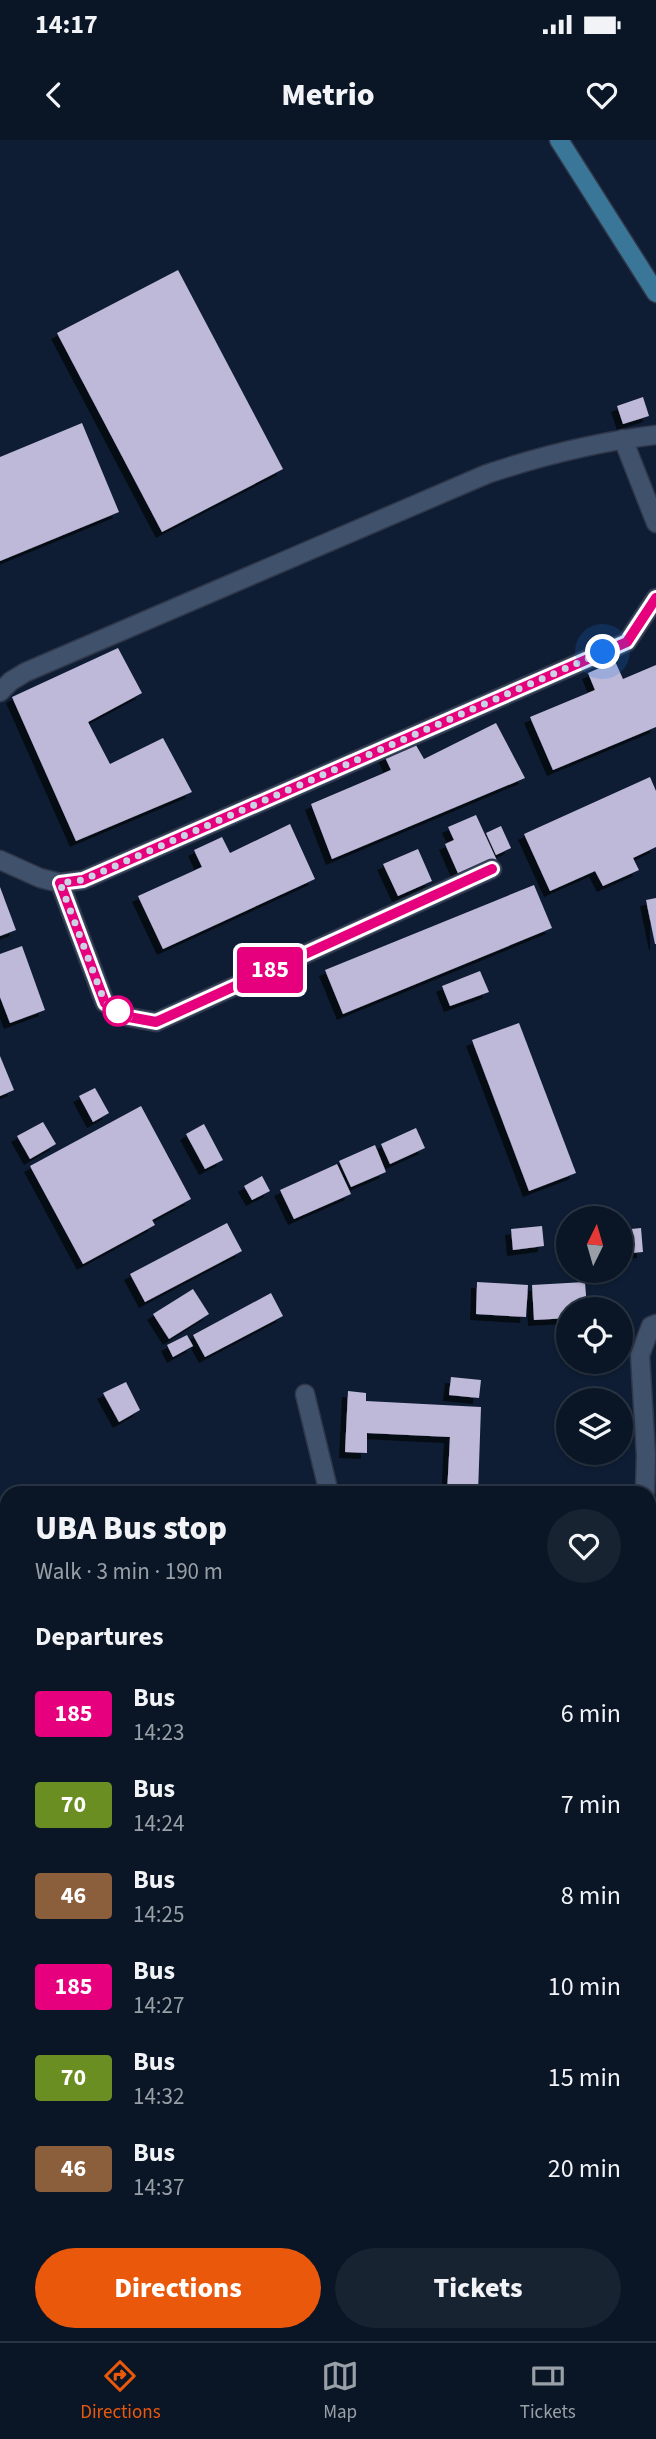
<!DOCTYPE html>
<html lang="en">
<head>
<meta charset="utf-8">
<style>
  body { margin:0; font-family:"Source Sans 3",sans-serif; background:#182332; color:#f1f3f6; height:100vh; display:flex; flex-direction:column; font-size:26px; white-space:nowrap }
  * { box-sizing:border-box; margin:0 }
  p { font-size:23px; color:#999fa7 }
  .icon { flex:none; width:38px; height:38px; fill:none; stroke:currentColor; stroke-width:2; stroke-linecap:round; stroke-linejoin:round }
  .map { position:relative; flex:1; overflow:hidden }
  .details { position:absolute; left:0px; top:1346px; width:656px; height:856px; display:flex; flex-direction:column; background:#0a1626; border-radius:21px 21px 0 0; box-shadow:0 2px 5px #0004,0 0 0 2px #2a3543 }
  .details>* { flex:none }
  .badge { padding:0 14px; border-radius:5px; font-size:24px; line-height:46px }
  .needle { width:46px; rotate:5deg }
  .buttons { position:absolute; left:556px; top:1066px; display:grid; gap:14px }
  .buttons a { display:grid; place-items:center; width:77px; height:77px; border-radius:50%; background:#0a1626; box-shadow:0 2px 5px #0004,0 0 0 2px #2a3543; font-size:35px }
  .you { position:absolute; width:35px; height:35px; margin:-18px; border:5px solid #fff; border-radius:50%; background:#1a73e8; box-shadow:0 0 0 10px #1a73e833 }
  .map>.badge { position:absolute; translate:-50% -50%; box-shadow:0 0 0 4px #fff }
  h2 { padding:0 35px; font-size:26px; line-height:63px }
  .round { display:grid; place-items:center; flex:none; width:74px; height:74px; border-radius:37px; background:#182332 }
  .overview { display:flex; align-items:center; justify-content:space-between; height:119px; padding:0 35px }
  h1 { font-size:33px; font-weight:800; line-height:52px }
  .button { display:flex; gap:14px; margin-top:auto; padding:14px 35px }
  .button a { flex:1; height:80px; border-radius:42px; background:#ea580c; color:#fff; font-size:28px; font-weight:800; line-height:80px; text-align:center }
  .button a+a { background:#182332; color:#f1f3f6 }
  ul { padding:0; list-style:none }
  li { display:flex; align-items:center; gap:21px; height:91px; padding:0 35px }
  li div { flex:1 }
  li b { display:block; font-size:26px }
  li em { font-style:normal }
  li .badge { min-width:77px; font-weight:700; text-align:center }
  .status { display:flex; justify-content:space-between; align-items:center; height:49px; padding:0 35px; background:#0a1626; direction:ltr }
  .status svg { height:19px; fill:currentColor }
  header { display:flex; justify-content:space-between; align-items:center; height:91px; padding:0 35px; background:#0a1626; font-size:32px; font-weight:800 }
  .menu { display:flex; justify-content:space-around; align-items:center; height:98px; border-top:2px solid #2a3543; background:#0a1626; font-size:19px; color:#999fa7 }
  .menu a { display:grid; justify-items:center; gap:4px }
  .menu .on { color:#ea580c }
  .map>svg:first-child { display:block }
</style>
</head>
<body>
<div class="status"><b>14:17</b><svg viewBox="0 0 49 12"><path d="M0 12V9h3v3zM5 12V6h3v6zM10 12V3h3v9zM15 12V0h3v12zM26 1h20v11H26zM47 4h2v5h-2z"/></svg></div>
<header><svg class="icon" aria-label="back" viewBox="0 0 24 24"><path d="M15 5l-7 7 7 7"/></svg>Metrio<svg class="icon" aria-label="heart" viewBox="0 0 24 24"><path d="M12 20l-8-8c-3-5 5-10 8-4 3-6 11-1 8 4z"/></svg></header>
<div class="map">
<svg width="656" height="2201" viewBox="0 0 656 2201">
  <defs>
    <filter id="shadow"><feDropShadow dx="-6" dy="6" stdDeviation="0" flood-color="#0009"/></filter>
  </defs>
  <rect width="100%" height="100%" fill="#0e1d33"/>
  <g fill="#beb9d8" filter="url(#shadow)">
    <path d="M178 130 283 329 162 392 57 193Z"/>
    <path d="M643 257 649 276 623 284 617 266Z"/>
    <path d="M82 283 119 372 0 421V317Z"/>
    <path d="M118 508 142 553 88 582 110 624 163 598 192 652 76 701 12 557Z"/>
    <path d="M615 521 623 539 656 525V587L553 630 530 577 595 550 588 533Z"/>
    <path d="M496 583 525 638 332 719 311 664 391 630 383 613 413 600 424 619Z"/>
    <path d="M650 637 656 651V707L633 718 639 730 603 746 595 731 550 751 524 694Z"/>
    <path d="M476 675 498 723 461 740 445 704 454 700 448 687Z"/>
    <path d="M290 684 315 739 163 809 138 756 202 727 194 710 222 697 230 713Z"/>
    <path d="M501 686 511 708 496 715 486 693Z"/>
    <path d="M418 709 432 741 398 756 383 724Z"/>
    <path d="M534 745 552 788 343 874 325 830Z"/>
    <path d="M0 747 16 790 0 796Z"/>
    <path d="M656 758V804H655L646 760Z"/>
    <path d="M22 806 45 870 10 883 0 857V814Z"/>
    <path d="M480 831 489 852 450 866 442 846Z"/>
    <path d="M519 883 576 1033 529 1051 472 900Z"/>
    <path d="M0 916 14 950 0 956Z"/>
    <path d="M95 948 109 973 93 982 79 956Z"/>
    <path d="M141 966 191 1059 152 1080 155 1085 83 1124 30 1026Z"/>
    <path d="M43 982 56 1004 30 1019 17 996Z"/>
    <path d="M204 984 223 1020 205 1029 186 994Z"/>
    <path d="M416 988 425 1008 390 1024 381 1004Z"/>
    <path d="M375 1005 386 1032 351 1047 339 1021Z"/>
    <path d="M337 1024 351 1054 294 1079 280 1050Z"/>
    <path d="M262 1036 270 1051 252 1060 244 1046Z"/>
    <path d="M227 1083 242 1111 145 1162 130 1134Z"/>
    <path d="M542 1086 544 1106 513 1110 511 1089Z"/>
    <path d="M641 1088 643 1112 621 1114V1090Z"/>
    <path d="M477 1142 528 1145 526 1177 476 1174Z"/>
    <path d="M585 1142 587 1169H569V1178L534 1180 532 1145Z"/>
    <path d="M193 1149 209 1174 169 1199 153 1174Z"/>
    <path d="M271 1153 283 1176 205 1217 193 1195Z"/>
    <path d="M187 1195 193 1206 173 1217 167 1205Z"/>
    <path d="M451 1237 481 1240 479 1258 449 1255Z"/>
    <path d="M126 1242 140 1270 119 1282 103 1253Z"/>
    <path d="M348 1251 366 1253V1261L481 1267 478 1353H447L450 1297 367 1293V1313L345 1312Z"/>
    <path d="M0 1515H6L5 1575H0Z"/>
    <path d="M0 2043 7 2050V2107L0 2114Z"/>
    <path d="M95 2194H129L136 2201H89Z"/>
    <path d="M198 2194H238L239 2196 234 2201H204Z"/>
  </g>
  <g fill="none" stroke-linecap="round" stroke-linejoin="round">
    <defs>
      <g id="minor">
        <path d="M623 299 656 383"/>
        <path d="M0 552 11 541 26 532 487 334C544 315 596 302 656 295"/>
        <path d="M0 720 40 738 60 743 83 740 627 502 656 458"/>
        <path d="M60 743 105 863 129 877 156 882 492 729"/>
        <path d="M305 1254 329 1353"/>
        <path d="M645 1353 646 1315 640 1215 651 1186 656 1184"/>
        <path d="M0 1580 7 1581"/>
        <path d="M649 1630 656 1634"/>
        <path d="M277 2194 283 2201"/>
      </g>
      <path id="secondary" d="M559 0 656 153"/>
    </defs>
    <use href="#minor" stroke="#30374a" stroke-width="21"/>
    <use href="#secondary" stroke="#30374a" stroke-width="21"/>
    <use href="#minor" stroke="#40516b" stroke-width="18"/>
    <use href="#secondary" stroke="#3a7697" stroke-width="18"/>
  </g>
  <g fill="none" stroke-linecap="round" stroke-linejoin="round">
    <defs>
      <path id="line" d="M492 729 156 882 129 877 105 863 60 743 83 740 627 502 656 458"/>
    </defs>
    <use href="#line" stroke="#fff" stroke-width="16"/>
    <use href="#line" stroke="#e6007e" stroke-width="10"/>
    <path stroke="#c9d3e3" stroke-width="7" stroke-dasharray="0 12.6" d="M118 871 129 877 105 863 60 743 83 740 603 512"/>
  </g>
  <circle fill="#fff" stroke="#e6007e" stroke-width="3.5" cx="118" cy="871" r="14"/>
</svg>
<div class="buttons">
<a><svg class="needle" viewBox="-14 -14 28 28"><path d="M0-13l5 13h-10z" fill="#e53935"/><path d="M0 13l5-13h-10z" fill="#999fa7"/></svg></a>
<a><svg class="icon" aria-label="locate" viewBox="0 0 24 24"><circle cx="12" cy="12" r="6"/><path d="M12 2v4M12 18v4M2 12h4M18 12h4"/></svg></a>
<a><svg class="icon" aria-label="layers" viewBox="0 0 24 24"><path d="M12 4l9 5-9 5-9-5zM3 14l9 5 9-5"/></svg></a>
</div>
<div class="you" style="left:603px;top:512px"></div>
<b class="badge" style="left:270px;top:830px;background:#e6007e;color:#fff">185</b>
<section class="details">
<div class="overview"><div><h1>UBA Bus stop</h1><p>Walk · 3 min · 190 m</p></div><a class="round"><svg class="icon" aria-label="heart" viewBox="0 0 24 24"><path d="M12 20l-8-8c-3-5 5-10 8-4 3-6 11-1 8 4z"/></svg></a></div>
<h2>Departures</h2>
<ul>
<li><span class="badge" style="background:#e6007e;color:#fff">185</span><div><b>Bus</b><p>14:23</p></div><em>6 min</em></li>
<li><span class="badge" style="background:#6b8e23;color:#fff">70</span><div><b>Bus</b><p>14:24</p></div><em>7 min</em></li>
<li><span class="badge" style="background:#8b5e3c;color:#fff">46</span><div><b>Bus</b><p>14:25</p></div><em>8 min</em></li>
<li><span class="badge" style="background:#e6007e;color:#fff">185</span><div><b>Bus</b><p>14:27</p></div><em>10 min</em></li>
<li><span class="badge" style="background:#6b8e23;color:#fff">70</span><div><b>Bus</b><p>14:32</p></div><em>15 min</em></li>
<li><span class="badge" style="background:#8b5e3c;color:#fff">46</span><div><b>Bus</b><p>14:37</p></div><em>20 min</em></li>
</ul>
<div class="button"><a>Directions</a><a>Tickets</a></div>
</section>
</div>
<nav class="menu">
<a class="on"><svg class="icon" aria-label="directions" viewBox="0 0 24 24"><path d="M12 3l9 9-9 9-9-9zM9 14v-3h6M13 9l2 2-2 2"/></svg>Directions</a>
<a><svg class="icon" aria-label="map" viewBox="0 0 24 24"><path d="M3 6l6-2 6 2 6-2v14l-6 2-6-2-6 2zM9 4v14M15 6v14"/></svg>Map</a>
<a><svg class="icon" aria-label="tickets" viewBox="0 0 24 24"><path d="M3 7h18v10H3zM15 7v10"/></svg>Tickets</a>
</nav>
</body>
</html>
